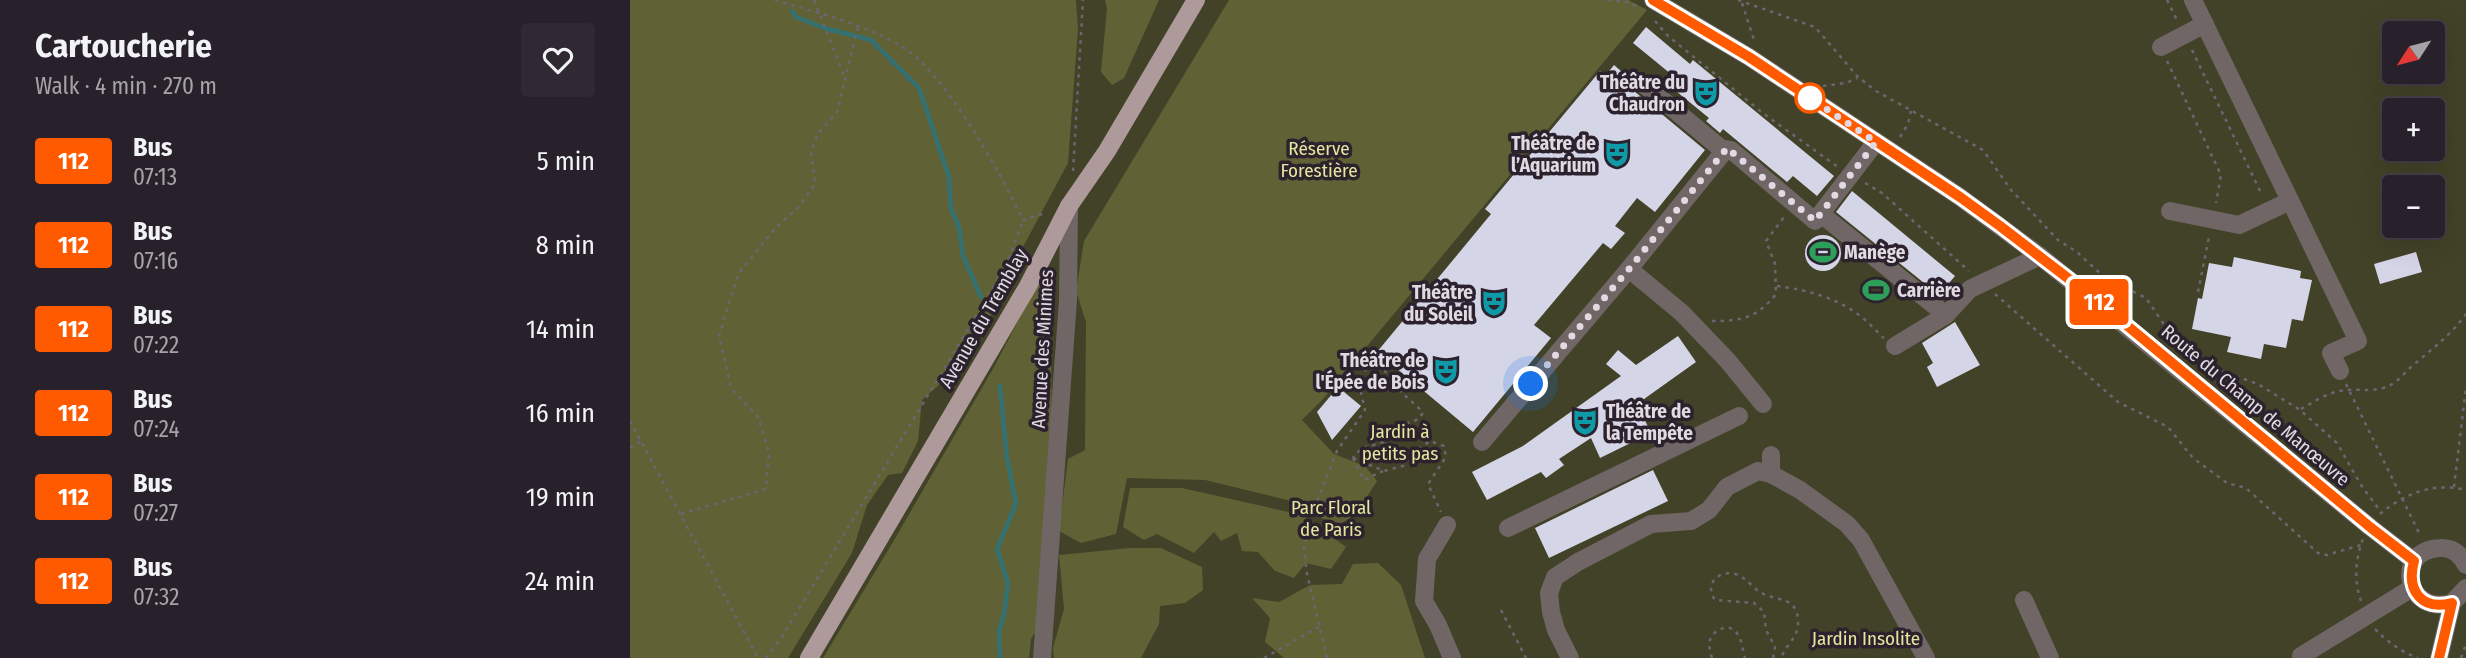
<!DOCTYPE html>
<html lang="en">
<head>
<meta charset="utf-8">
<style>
  body { margin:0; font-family:"Fira Sans Condensed",sans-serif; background:#302832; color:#f1f3f6; height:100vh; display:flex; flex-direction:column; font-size:26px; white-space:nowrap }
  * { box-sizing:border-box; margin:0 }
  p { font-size:23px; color:#a5a3a8 }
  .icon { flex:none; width:38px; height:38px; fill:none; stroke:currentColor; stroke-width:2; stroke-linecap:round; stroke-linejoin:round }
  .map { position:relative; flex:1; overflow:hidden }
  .drawer { display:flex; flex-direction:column; background:#28202a; width:630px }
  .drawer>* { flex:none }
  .badge { padding:0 14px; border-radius:5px; font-size:24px; line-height:46px }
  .needle { width:46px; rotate:234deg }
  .fabs { position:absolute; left:1752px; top:21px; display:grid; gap:14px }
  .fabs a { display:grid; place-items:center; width:63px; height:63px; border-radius:7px; background:#28202a; box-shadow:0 7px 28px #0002,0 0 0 2px #443e47; font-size:35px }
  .you { position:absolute; width:35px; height:35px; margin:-18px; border:5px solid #fff; border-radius:50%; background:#1a73e8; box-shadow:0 0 0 10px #1a73e833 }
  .map>.badge { position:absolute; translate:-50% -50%; box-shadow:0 0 0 4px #fff }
  .round { display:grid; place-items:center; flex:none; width:74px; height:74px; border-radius:7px; background:#302832 }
  .head { display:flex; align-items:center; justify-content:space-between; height:119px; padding:0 35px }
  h1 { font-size:33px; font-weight:700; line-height:52px }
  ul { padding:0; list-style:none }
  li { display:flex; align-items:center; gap:21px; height:84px; padding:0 35px }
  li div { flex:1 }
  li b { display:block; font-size:26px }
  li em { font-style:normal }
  li .badge { min-width:77px; font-weight:700; text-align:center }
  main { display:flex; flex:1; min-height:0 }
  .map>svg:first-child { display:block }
</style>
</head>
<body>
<main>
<section class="drawer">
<div class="head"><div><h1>Cartoucherie</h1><p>Walk · 4 min · 270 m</p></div><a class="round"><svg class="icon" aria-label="heart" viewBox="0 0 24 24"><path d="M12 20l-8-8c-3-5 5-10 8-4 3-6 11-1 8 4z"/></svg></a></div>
<ul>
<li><span class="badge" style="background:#ff5a00;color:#fff">112</span><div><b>Bus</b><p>07:13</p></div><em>5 min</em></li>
<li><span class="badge" style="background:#ff5a00;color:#fff">112</span><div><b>Bus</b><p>07:16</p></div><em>8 min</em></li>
<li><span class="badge" style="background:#ff5a00;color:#fff">112</span><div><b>Bus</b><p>07:22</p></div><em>14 min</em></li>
<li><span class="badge" style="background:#ff5a00;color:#fff">112</span><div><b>Bus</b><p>07:24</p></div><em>16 min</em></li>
<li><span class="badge" style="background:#ff5a00;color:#fff">112</span><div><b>Bus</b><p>07:27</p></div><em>19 min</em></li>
<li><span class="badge" style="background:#ff5a00;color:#fff">112</span><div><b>Bus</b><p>07:32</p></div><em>24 min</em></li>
</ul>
</section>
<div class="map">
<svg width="1836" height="658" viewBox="0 0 1836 658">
  <rect width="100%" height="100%" fill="#362b38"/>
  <path fill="#414227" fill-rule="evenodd" d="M0 0H1836V658H0ZM1764 33H1802V72H1764ZM1764 110H1802V149H1764ZM1764 187H1802V226H1764Z"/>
  <g fill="#606236">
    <path d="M0 0H446L448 29 438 163 394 245 383 253 373 301 345 334 321 374 292 400 288 441 272 473 258 475 237 505 222 553 158 658H0Z"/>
    <path d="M475 0H529L494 78 482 85 471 72 477 9Z"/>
    <path d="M599 0H999L1017 10 693 399 672 420 704 454 735 466 747 481 726 514 707 526 657 500 575 480 497 478 486 534 451 543 429 531 438 459 455 450 456 322 446 291 454 241Z"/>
    <path d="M409 281H421L422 534 420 608 401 639 399 658H193L263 542 364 367Z"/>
    <path d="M500 488H552L672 515 716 547 701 569 676 563 664 578 645 571 628 552 612 551 607 533 591 541 584 532 564 553 527 534 514 540 493 527Z"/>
    <path d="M500 548H531L572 567 573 590 555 603 530 606 529 624 511 658H424L423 648 434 609 429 555Z"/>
    <path d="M748 563 771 585 795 658H654L635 642 640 618 622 598 649 602 680 585 712 584 723 564Z"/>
  </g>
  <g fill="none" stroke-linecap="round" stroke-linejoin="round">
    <g stroke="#347172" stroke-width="4.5">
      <path d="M162 11 166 17 194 28 241 40 289 88 319 177 321 209 329 227 333 256 351 297"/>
      <path d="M370 658 369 632 374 614 378 583 367 549 386 504 377 458 370 386"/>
    </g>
  </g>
  <g fill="#d5d5e8">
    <path d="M1016 27 1060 64 1063 60 1204 176 1187 196 1163 176 1157 182 1093 129 1090 133 1076 121 1079 118 1041 87 1047 79 1003 43Z"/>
    <path d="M984 65 999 78 997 81 1004 91 1075 150 1025 212 1007 198 985 226 995 233 981 249 973 243 904 325 921 338 843 432 747 352 861 214 855 209 970 71 976 75Z"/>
    <path d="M1222 191 1325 276 1309 295 1206 212Z"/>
    <circle cx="1193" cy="253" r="18"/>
    <path d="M1786 252 1792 272 1750 284 1744 264Z"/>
    <path d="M1604 257 1671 271 1670 278 1682 280 1673 321 1662 319 1656 348 1634 344 1631 359 1597 352 1601 337 1562 329 1568 298 1572 299 1579 263 1602 267Z"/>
    <path d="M1325 322 1350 365 1307 387 1297 367 1303 363 1292 343Z"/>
    <path d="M1048 336 1066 362 1007 404 1021 433 970 458 961 438 929 459 934 465 916 478 911 472 857 500 842 472 893 446 991 376 976 364 988 350 1006 365Z"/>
    <path d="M708 387 731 406 702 440 687 412Z"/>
    <path d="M1023 470 1038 501 919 558 905 528Z"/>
  </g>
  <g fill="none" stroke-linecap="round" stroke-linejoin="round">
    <g stroke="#6e646f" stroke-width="2.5" stroke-dasharray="3.5 5" stroke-linecap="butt">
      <path d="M145 0C185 12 236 25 271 46 315 72 371 174 393 220L416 213"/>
      <path d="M184 0 215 78"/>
      <path d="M978 0 997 2 1008 7"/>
      <path d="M1108 0 1185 27 1228 77 1246 91 1353 150 1381 190 1428 240 1447 252 1473 276 1516 298 1533 323 1553 342 1591 371 1628 384 1670 410 1707 443 1731 485 1751 512"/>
      <path d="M1537 0 1548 22"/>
      <path d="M1112 3 1125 43"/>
      <path d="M1025 21 1038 36 1134 114 1208 167"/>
      <path d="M1562 50 1632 195"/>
      <path d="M1537 61 1591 175 1586 203"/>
      <path d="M1193 86 1216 83 1227 78"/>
      <path d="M1270 137 1278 124 1281 111"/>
      <path d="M443 171 453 0"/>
      <path d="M1235 183 1252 193 1339 271"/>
      <path d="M1147 286C1178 290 1209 298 1234 319 1241 325 1247 332 1254 338"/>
      <path d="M1568 292 1579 237"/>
      <path d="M1365 294 1488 402 1538 427 1563 458 1597 483 1616 488 1688 553 1697 555 1731 545"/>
      <path d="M1082 321C1112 321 1127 318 1146 294L1145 264 1136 241 1154 217"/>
      <path d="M1716 384 1790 535"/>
      <path d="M1671 409C1682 403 1697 393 1710 391 1724 388 1738 392 1753 388 1767 384 1772 375 1782 366 1802 349 1821 335 1836 314"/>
      <path d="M0 421 128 658"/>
      <path d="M0 448 11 441"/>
      <path d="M723 458 754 471 773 466 784 452 800 441 814 446 816 457 798 484 811 512"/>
      <path d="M723 458 734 480 753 471"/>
      <path d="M1824 487 1836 387"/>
      <path d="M51 514 136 489 139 452 128 417 101 388 89 336 108 274 147 226 167 209 185 184 181 151 188 134 207 112 228 27"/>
      <path d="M1750 514C1775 493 1804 482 1836 490"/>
      <path d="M1731 601C1724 582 1725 559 1733 539"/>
      <path d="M871 610 896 658"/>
      <path d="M1745 629C1758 642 1770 651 1788 658"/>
      <path d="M136 658 150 640 350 309 376 266 393 221"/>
      <path d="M634 658 690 626"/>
      <path d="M697 658 677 574 674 548 685 506 707 451 735 410 729 384 730 376 739 366 749 364 755 369 757 379 793 412C789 422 779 423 769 424 765 431 760 438 753 442 738 448 734 443 723 458"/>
      <path d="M1082 658C1077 642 1078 633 1096 627 1112 630 1111 645 1115 658"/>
      <path d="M1143 658 1145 647 1136 630 1134 612 1124 603 1085 600C1073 583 1091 568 1108 575 1117 579 1122 587 1130 592 1146 602 1169 595 1168 624 1168 637 1155 646 1151 658"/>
      <path d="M1831 658 1836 644"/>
    </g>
    <g stroke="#6f6665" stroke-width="18">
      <path d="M1023 0 1119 57 1330 197 1410 256 1740 527 1784 561"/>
      <path d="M1563 0 1728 341 1701 353 1710 371"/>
      <path d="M1531 47 1575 24"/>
      <path d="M1011 82 1094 151"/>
      <path d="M1540 211 1609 225 1660 201"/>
      <path d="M1191 214 1316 315"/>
      <path d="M999 269 1052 313 1098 361 1133 404"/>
      <path d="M1265 346 1316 315 1340 289 1410 256"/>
      <path d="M852 442 999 269 1096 149 1101 150 1185 221 1246 142"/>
      <path d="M1141 474V455"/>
      <path d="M817 525 797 559 794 601 808 625 822 658"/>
      <path d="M878 528 1109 416"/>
      <path d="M1836 565C1831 555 1823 547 1810 548 1763 550 1775 616 1822 603L1836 588"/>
      <path d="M1394 600 1420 658"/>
      <path d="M1671 656 1782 588"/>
      <path d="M412 658 438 300 439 206"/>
      <path d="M940 658 926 630 921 612 919 593 925 577 948 562 1021 524 1061 521 1079 510 1097 487 1128 471 1141 474 1170 490 1217 524 1231 540 1296 658"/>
      <path d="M1809 658 1822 603"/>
    </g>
    <path stroke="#ae9a9a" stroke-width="18" d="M179 658 398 286 439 206 477 151 566 0"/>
  </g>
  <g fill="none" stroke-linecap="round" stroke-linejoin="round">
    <defs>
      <path id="line" d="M1023 0 1119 57 1330 197 1370 226 1465 299 1740 527 1784 561C1776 590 1791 611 1822 603L1809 658"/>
    </defs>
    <use href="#line" stroke="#fff" stroke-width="16"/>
    <use href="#line" stroke="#ff5a00" stroke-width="10"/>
    <path stroke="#e1dae2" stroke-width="7" stroke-dasharray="0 12.6" d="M901 384 999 269 1097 148 1185 221 1246 142 1180 98"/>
  </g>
  <defs>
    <symbol id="theatre-bare" viewBox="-9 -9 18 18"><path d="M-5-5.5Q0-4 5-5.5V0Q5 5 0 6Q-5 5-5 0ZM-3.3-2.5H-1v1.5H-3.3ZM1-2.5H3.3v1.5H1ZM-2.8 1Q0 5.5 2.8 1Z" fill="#0f9aa8" stroke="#2c222e" stroke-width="2.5" paint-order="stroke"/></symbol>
    <symbol id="stadium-bare" viewBox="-9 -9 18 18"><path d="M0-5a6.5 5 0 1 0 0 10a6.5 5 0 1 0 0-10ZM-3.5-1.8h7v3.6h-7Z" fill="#2e9e5b" stroke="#2c222e" stroke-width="2.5" paint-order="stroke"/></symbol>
  </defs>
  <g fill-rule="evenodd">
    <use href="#theatre-bare" x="1057" y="74" width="38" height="38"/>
    <use href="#theatre-bare" x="968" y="135" width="38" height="38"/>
    <use href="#stadium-bare" x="1174" y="233" width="38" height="38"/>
    <use href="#stadium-bare" x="1227" y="271" width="38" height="38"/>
    <use href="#theatre-bare" x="845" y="284" width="38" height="38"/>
    <use href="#theatre-bare" x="797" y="352" width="38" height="38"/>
    <use href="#theatre-bare" x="936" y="403" width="38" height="38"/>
  </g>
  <circle fill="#fff" stroke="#ff5a00" stroke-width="3.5" cx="1180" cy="98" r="14"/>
  <g text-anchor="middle" stroke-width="7" stroke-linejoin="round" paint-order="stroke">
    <g font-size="19" font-weight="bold" fill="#e1dae2" stroke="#2c222e" text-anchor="end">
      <text x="1055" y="89">Théâtre du<tspan x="1055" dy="22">Chaudron</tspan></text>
      <text x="966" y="150">Théâtre de<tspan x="966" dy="22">l’Aquarium</tspan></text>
      <text x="1214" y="259" text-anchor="start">Manège</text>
      <text x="1267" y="297" text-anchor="start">Carrière</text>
      <text x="843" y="299">Théâtre<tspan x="843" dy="22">du Soleil</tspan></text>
      <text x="795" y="367">Théâtre de<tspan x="795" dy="22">l'Épée de Bois</tspan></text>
      <text x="976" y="418" text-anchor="start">Théâtre de<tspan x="976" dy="22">la Tempête</tspan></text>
    </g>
    <g font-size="19" fill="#e3e69d" stroke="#2c222e">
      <text x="689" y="155">Réserve<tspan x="689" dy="22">Forestière</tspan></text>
      <text x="770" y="438">Jardin à<tspan x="770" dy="22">petits pas</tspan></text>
      <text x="701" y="514">Parc Floral<tspan x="701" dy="22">de Paris</tspan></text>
      <text x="1236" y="645">Jardin Insolite</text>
    </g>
    <g font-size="19" fill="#e1dae2" stroke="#2c222e">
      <text transform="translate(353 318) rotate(-60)" y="7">Avenue du Tremblay</text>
      <text transform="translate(412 349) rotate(-87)" y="7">Avenue des Minimes</text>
      <text transform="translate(1626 405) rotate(40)" y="7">Route du Champ de Manœuvre</text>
    </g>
  </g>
</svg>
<div class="fabs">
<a><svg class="needle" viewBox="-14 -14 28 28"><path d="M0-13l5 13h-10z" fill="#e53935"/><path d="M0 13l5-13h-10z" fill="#a5a3a8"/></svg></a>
<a>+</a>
<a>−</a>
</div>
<div class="you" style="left:901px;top:384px"></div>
<b class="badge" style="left:1469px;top:302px;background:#ff5a00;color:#fff">112</b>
</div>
</main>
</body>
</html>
